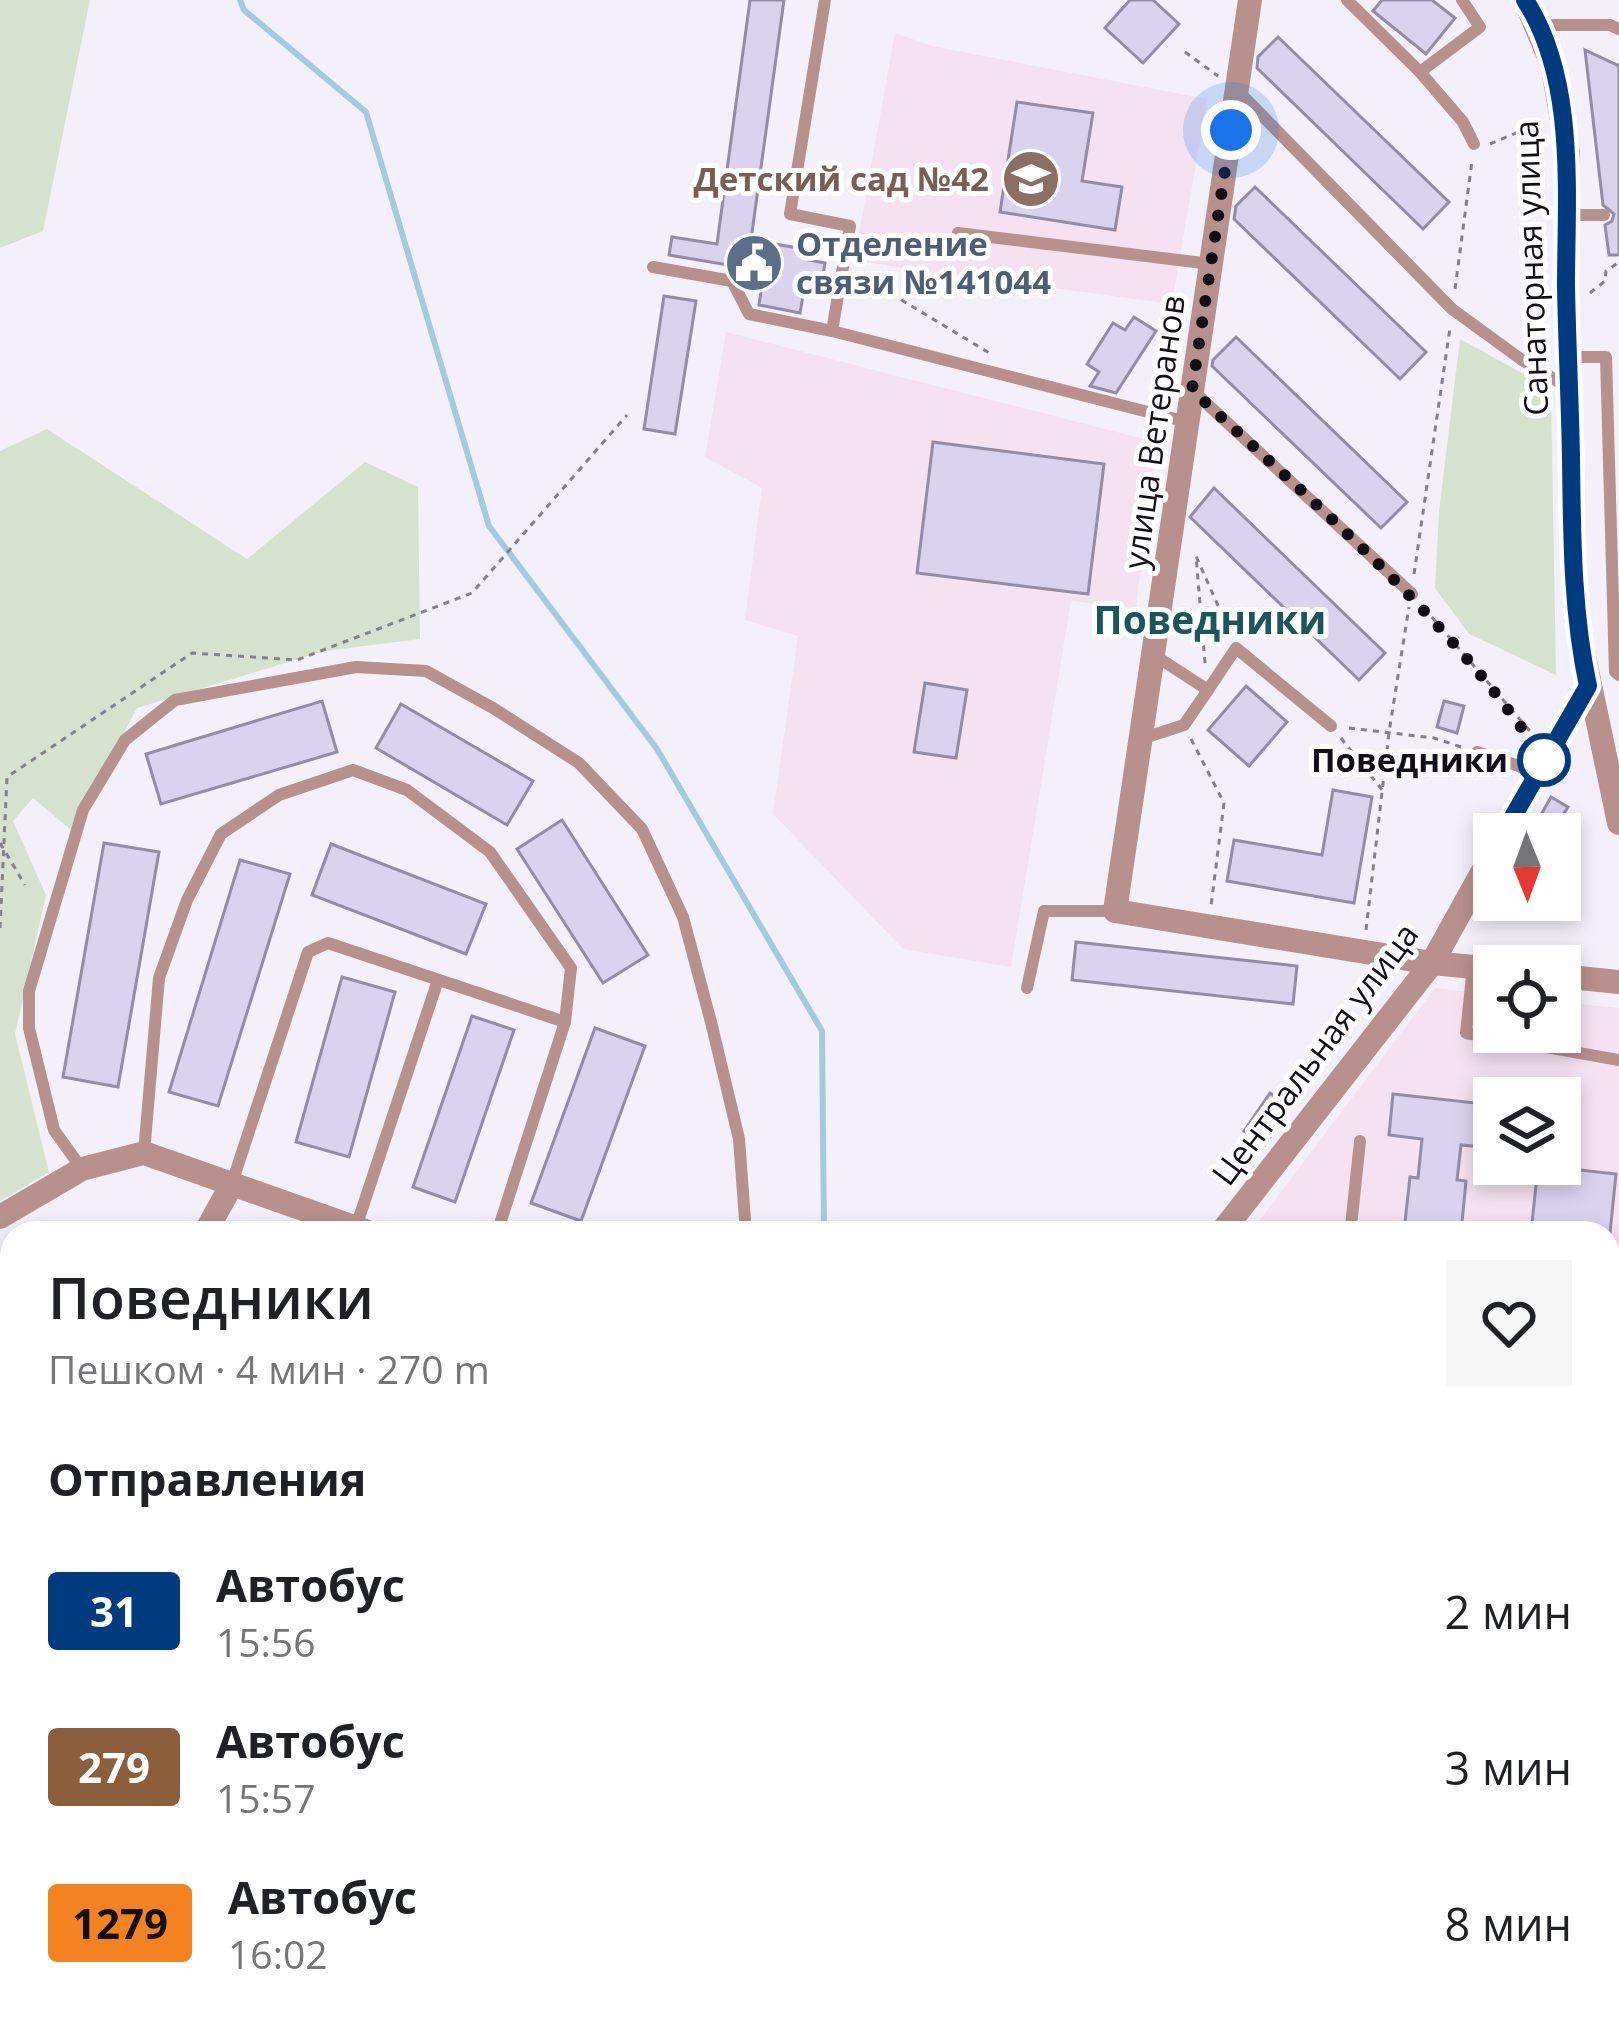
<!DOCTYPE html>
<html lang="ru">
<head>
<meta charset="utf-8">
<style>
  body { margin:0; font-family:"Open Sans",sans-serif; background:#f6f6f6; color:#202124; height:100vh; display:flex; flex-direction:column; font-size:45px; white-space:nowrap }
  * { box-sizing:border-box; margin:0 }
  p { font-size:39px; color:#757577 }
  .icon { flex:none; width:66px; height:66px; fill:none; stroke:currentColor; stroke-width:2; stroke-linecap:round; stroke-linejoin:round }
  .map { position:relative; flex:1; overflow:hidden }
  .sheet { position:absolute; left:0px; top:1221px; width:1620px; height:807px; display:flex; flex-direction:column; background:#fff; border-radius:36px 36px 0 0; box-shadow:0 6px 18px #0003 }
  .sheet>* { flex:none }
  .badge { padding:0 24px; border-radius:9px; font-size:42px; line-height:78px }
  .needle { width:78px; rotate:179deg }
  .controls { position:absolute; left:1473px; top:813px; display:grid; gap:24px }
  .controls a { display:grid; place-items:center; width:108px; height:108px; border-radius:0px; background:#fff; box-shadow:0 6px 18px #0003; font-size:60px }
  .you { position:absolute; width:60px; height:60px; margin:-30px; border:9px solid #fff; border-radius:50%; background:#1a73e8; box-shadow:0 0 0 18px #1a73e833 }
  .map>.badge { position:absolute; translate:-50% -50%; box-shadow:0 0 0 6px #fff }
  h2 { padding:0 48px; font-size:45px; line-height:108px }
  .round { display:grid; place-items:center; flex:none; width:126px; height:126px; border-radius:0px; background:#f6f6f6 }
  .head { display:flex; align-items:center; justify-content:space-between; height:204px; padding:0 48px }
  h1 { font-size:57px; font-weight:600; line-height:90px }
  ul { padding:0; list-style:none }
  li { display:flex; align-items:center; gap:36px; height:156px; padding:0 48px }
  li div { flex:1 }
  li b { display:block; font-size:45px }
  li em { font-style:normal }
  li .badge { min-width:132px; font-weight:700; text-align:center }
  .map>svg:first-child { display:block }
</style>
</head>
<body>
<div class="map">
<svg width="1619" height="2027" viewBox="0 0 1619 2027">
  <rect width="100%" height="100%" fill="#f3f0fc"/>
  <path fill="#f6e1f0" d="M726 332 1156 442 1136 608 1071 601 1011 967 903 949 773 814 798 636 745 620 762 488 705 457Z"/>
  <g fill="#f5e1f1" fill-rule="evenodd">
    <path d="M895 33 932 46 1207 99 1172 304 854 261Z"/>
    <path d="M1435 988 1494 995V1032H1560V1002L1619 1008V1394L1608 1393V1233H1250ZM1494 1098H1560V1164H1494Z"/>
  </g>
  <g fill="#d5e3ce">
    <path d="M0 0H90L43 231 0 248Z"/>
    <path d="M1460 339 1551 389 1556 675 1469 634 1435 588 1439 511Z"/>
    <path d="M47 429 247 559 365 462 418 487 420 639 325 651 137 708 72 831 33 798 13 821 46 895 15 1034 49 1172 0 1201V451Z"/>
  </g>
  <path fill="#a2ccde" d="M537 2016H672L689 2027H542Z"/>
  <g fill="none" stroke-linecap="round" stroke-linejoin="round">
    <path stroke="#a2ccde" stroke-width="6" d="M240 0 244 10 366 112 489 526 657 749 822 1031 824 1233"/>
  </g>
  <g fill="#dad3f0" stroke="#938ca6" stroke-width="3">
    <path d="M750 0H784L751 240 810 250 809 260 825 263 822 281 806 278 800 313 759 305 764 271 669 255 672 237 717 244Z"/>
    <path d="M1130 0H1153L1179 24 1143 63 1105 28Z"/>
    <path d="M1382 0H1432L1455 18 1426 54 1373 11Z"/>
    <path d="M1278 37 1449 202 1423 229 1257 68 1258 57Z"/>
    <path d="M1585 50 1619 66V255H1609L1605 225 1612 221 1614 214 1603 205Z"/>
    <path d="M1017 102 1093 113 1082 181 1122 187 1115 230 1000 212Z"/>
    <path d="M1255 187 1426 352 1400 379 1234 219 1236 206Z"/>
    <path d="M664 296 696 301 675 434 644 429Z"/>
    <path d="M1134 317 1156 331 1116 393 1090 386 1099 372 1087 364 1113 323 1125 330Z"/>
    <path d="M1236 337 1407 502 1381 528 1212 366 1213 360Z"/>
    <path d="M933 442 1104 464 1088 594 917 573Z"/>
    <path d="M1214 488 1385 653 1359 680 1190 517Z"/>
    <path d="M925 683 967 690 956 758 914 752Z"/>
    <path d="M1246 686 1287 722 1249 766 1208 730Z"/>
    <path d="M322 701 337 752 161 804 146 754Z"/>
    <path d="M1444 701 1464 706 1457 733 1437 727Z"/>
    <path d="M401 704 533 781 507 825 376 748Z"/>
    <path d="M1333 790 1372 797 1354 903 1227 881 1234 840 1322 855Z"/>
    <path d="M1551 797 1568 807 1551 834H1542L1533 829Z"/>
    <path d="M562 820 648 955 603 983 517 849Z"/>
    <path d="M104 843 159 852 118 1087 63 1077Z"/>
    <path d="M331 844 486 904 466 954 312 895Z"/>
    <path d="M240 860 290 874 218 1106 169 1092Z"/>
    <path d="M1076 942 1297 966 1293 1004 1072 980Z"/>
    <path d="M342 977 395 992 349 1157 296 1142Z"/>
    <path d="M472 1016 514 1030 455 1202 413 1187Z"/>
    <path d="M595 1028 645 1046 581 1221 531 1203Z"/>
    <path d="M1270 1093 1290 1107 1265 1145 1244 1131Z"/>
    <path d="M1393 1094 1494 1105V1148L1461 1145 1457 1180 1466 1181 1461 1233 1404 1231 1410 1177 1418 1178 1422 1139 1389 1135Z"/>
    <path d="M1560 1117 1577 1119 1571 1169 1616 1174 1610 1233H1531L1538 1166 1560 1164Z"/>
  </g>
  <g fill="none" stroke-linecap="round" stroke-linejoin="round">
    <g stroke="#83808b" stroke-width="3" stroke-dasharray="6 6" stroke-linecap="butt">
      <path d="M1185 52 1218 76"/>
      <path d="M1618 65 1619 64"/>
      <path d="M1490 144 1542 122"/>
      <path d="M860 275 991 354"/>
      <path d="M1455 289 1472 161"/>
      <path d="M1590 293 1605 281 1606 271 1619 262"/>
      <path d="M1414 574 1450 328"/>
      <path d="M1424 608 1535 737"/>
      <path d="M1205 663 1196 556 1231 635"/>
      <path d="M1349 728 1434 738 1464 748"/>
      <path d="M1341 738 1383 791"/>
      <path d="M1191 739 1224 803 1211 906"/>
      <path d="M0 843 25 885"/>
      <path d="M0 928 7 777 192 653 297 660 472 593 627 415"/>
      <path d="M1366 930 1389 732 1409 607"/>
    </g>
    <g stroke="#b8908c" stroke-width="12">
      <path d="M825 0 790 214 850 226 832 331 1187 422"/>
      <path d="M1347 0 1420 72 1480 27 1462 0"/>
      <path d="M1537 25H1610L1619 29"/>
      <path d="M1420 72 1463 122 1474 144"/>
      <path d="M1237 90 1452 309 1522 360 1569 388"/>
      <path d="M1567 215H1604"/>
      <path d="M958 233 1211 264"/>
      <path d="M653 267 732 281 749 314 832 331"/>
      <path d="M1568 357H1606L1615 672 1619 675"/>
      <path d="M1192 390 1412 594"/>
      <path d="M1154 655 1208 690 1236 648 1331 726"/>
      <path d="M1141 739 1184 725 1208 690"/>
      <path d="M1477 752 1519 766 1535 776"/>
      <path d="M1473 967 1466 1033 1619 1060"/>
      <path d="M1027 988 1044 911H1115"/>
      <path d="M1360 1141 1351 1226 1368 1233"/>
      <path d="M144 1153 159 978 187 900 221 834 279 795 353 770 407 790 490 852 571 968 565 1022 497 1233"/>
      <path d="M82 1169 54 1130 29 1028V991L83 810 125 740 175 700 356 667 426 671 493 708 579 763 642 829 683 917 711 1022 739 1139 746 1233"/>
      <path d="M232 1183 308 952 328 943 565 1022"/>
      <path d="M356 1227 438 980"/>
      <path d="M1608 1308 1619 1309"/>
      <path d="M1608 1732 1619 1731"/>
      <path d="M0 1820 12 1836"/>
      <path d="M1608 2006H1619"/>
      <path d="M86 2016 90 2027"/>
      <path d="M1325 2016V2027"/>
      <path d="M875 2027 876 2016"/>
    </g>
    <g stroke="#b8908c" stroke-width="24">
      <path d="M1250 0 1115 911 1432 963 1494 969"/>
      <path d="M1525 0 1552 64 1568 153 1566 288 1576 618 1619 823"/>
      <path d="M1503 834 1588 686"/>
      <path d="M1560 976 1619 982"/>
      <path d="M0 1217 82 1169 144 1153 371 1233"/>
      <path d="M205 1233 232 1184"/>
      <path d="M1221 1233 1432 963 1494 851"/>
      <path d="M0 1503 12 1492"/>
    </g>
  </g>
  <g fill="none" stroke-linecap="round" stroke-linejoin="round">
    <defs>
      <path id="line" d="M1503 834 1588 686C1572 611 1572 536 1571 459 1570 401 1567 343 1566 286 1566 195 1577 80 1525 0"/>
    </defs>
    <use href="#line" stroke="#fff" stroke-width="27"/>
    <use href="#line" stroke="#003b80" stroke-width="18"/>
    <path stroke="#110e18" stroke-width="12" stroke-dasharray="0 21.6" d="M1231 130 1192 390C1319 508 1447 615 1544 760"/>
  </g>
  <defs>
    <symbol id="school-disc" viewBox="-11 -11 22 22"><circle r="9.5" fill="#8d6e63" stroke="#fff"/><path d="M0-5L7-2L0 1L-7-2ZM-4 1L0 2.5L4 1V4Q0 6-4 4Z" fill="#fff"/></symbol>
    <symbol id="civic-disc" viewBox="-11 -11 22 22"><circle r="9.5" fill="#5c6f8a" stroke="#fff"/><path d="M-.6-6.5H3V-4.5H.6V-3L4-1V1h2V6H-6V1h2V-1L-.6-3ZM-1.2 2.5V6h2.4V2.5Z" fill="#fff"/></symbol>
  </defs>
  <g fill-rule="evenodd">
    <use href="#school-disc" x="998" y="146" width="66" height="66"/>
    <use href="#civic-disc" x="721" y="230" width="66" height="66"/>
  </g>
  <circle fill="#fff" stroke="#003b80" stroke-width="6" cx="1544" cy="760" r="24"/>
  <g text-anchor="middle" stroke-width="10" stroke-linejoin="round" paint-order="stroke">
    <g font-size="33" font-weight="bold" fill="#785e54" stroke="#fff" text-anchor="end">
      <text x="989" y="191">Детский сад №42</text>
    </g>
    <g font-size="33" font-weight="bold" fill="#4e5e75" stroke="#fff" text-anchor="start">
      <text x="796" y="256">Отделение<tspan x="796" dy="38">связи №141044</tspan></text>
    </g>
    <g font-size="33" fill="#110e18" stroke="#fff">
      <text transform="translate(1531 268) rotate(-92)" y="12">Санаторная улица</text>
      <text transform="translate(1154 432) rotate(-82)" y="12">улица Ветеранов</text>
      <text transform="translate(1315 1054) rotate(-53)" y="12">Центральная улица</text>
    </g>
    <g font-size="33" font-weight="bold" fill="#110e18" stroke="#fff" text-anchor="end">
      <text x="1508" y="772">Поведники</text>
    </g>
    <g font-size="39" font-weight="bold" fill="#1c565d" stroke="#fff">
      <text x="1210" y="634">Поведники</text>
    </g>
  </g>
</svg>
<div class="controls">
<a><svg class="needle" viewBox="-14 -14 28 28"><path d="M0-13l5 13h-10z" fill="#e53935"/><path d="M0 13l5-13h-10z" fill="#757577"/></svg></a>
<a><svg class="icon" aria-label="locate" viewBox="0 0 24 24"><circle cx="12" cy="12" r="6"/><path d="M12 2v4M12 18v4M2 12h4M18 12h4"/></svg></a>
<a><svg class="icon" aria-label="layers" viewBox="0 0 24 24"><path d="M12 4l9 5-9 5-9-5zM3 14l9 5 9-5"/></svg></a>
</div>
<div class="you" style="left:1231px;top:130px"></div>
<section class="sheet">
<div class="head"><div><h1>Поведники</h1><p>Пешком · 4 мин · 270 m</p></div><a class="round"><svg class="icon" aria-label="heart" viewBox="0 0 24 24"><path d="M12 20l-8-8c-3-5 5-10 8-4 3-6 11-1 8 4z"/></svg></a></div>
<h2>Отправления</h2>
<ul>
<li><span class="badge" style="background:#003b80;color:#fff">31</span><div><b>Автобус</b><p>15:56</p></div><em>2 мин</em></li>
<li><span class="badge" style="background:#8b5e3c;color:#fff">279</span><div><b>Автобус</b><p>15:57</p></div><em>3 мин</em></li>
<li><span class="badge" style="background:#f58220;color:#111">1279</span><div><b>Автобус</b><p>16:02</p></div><em>8 мин</em></li>
</ul>
</section>
</div>
</body>
</html>
